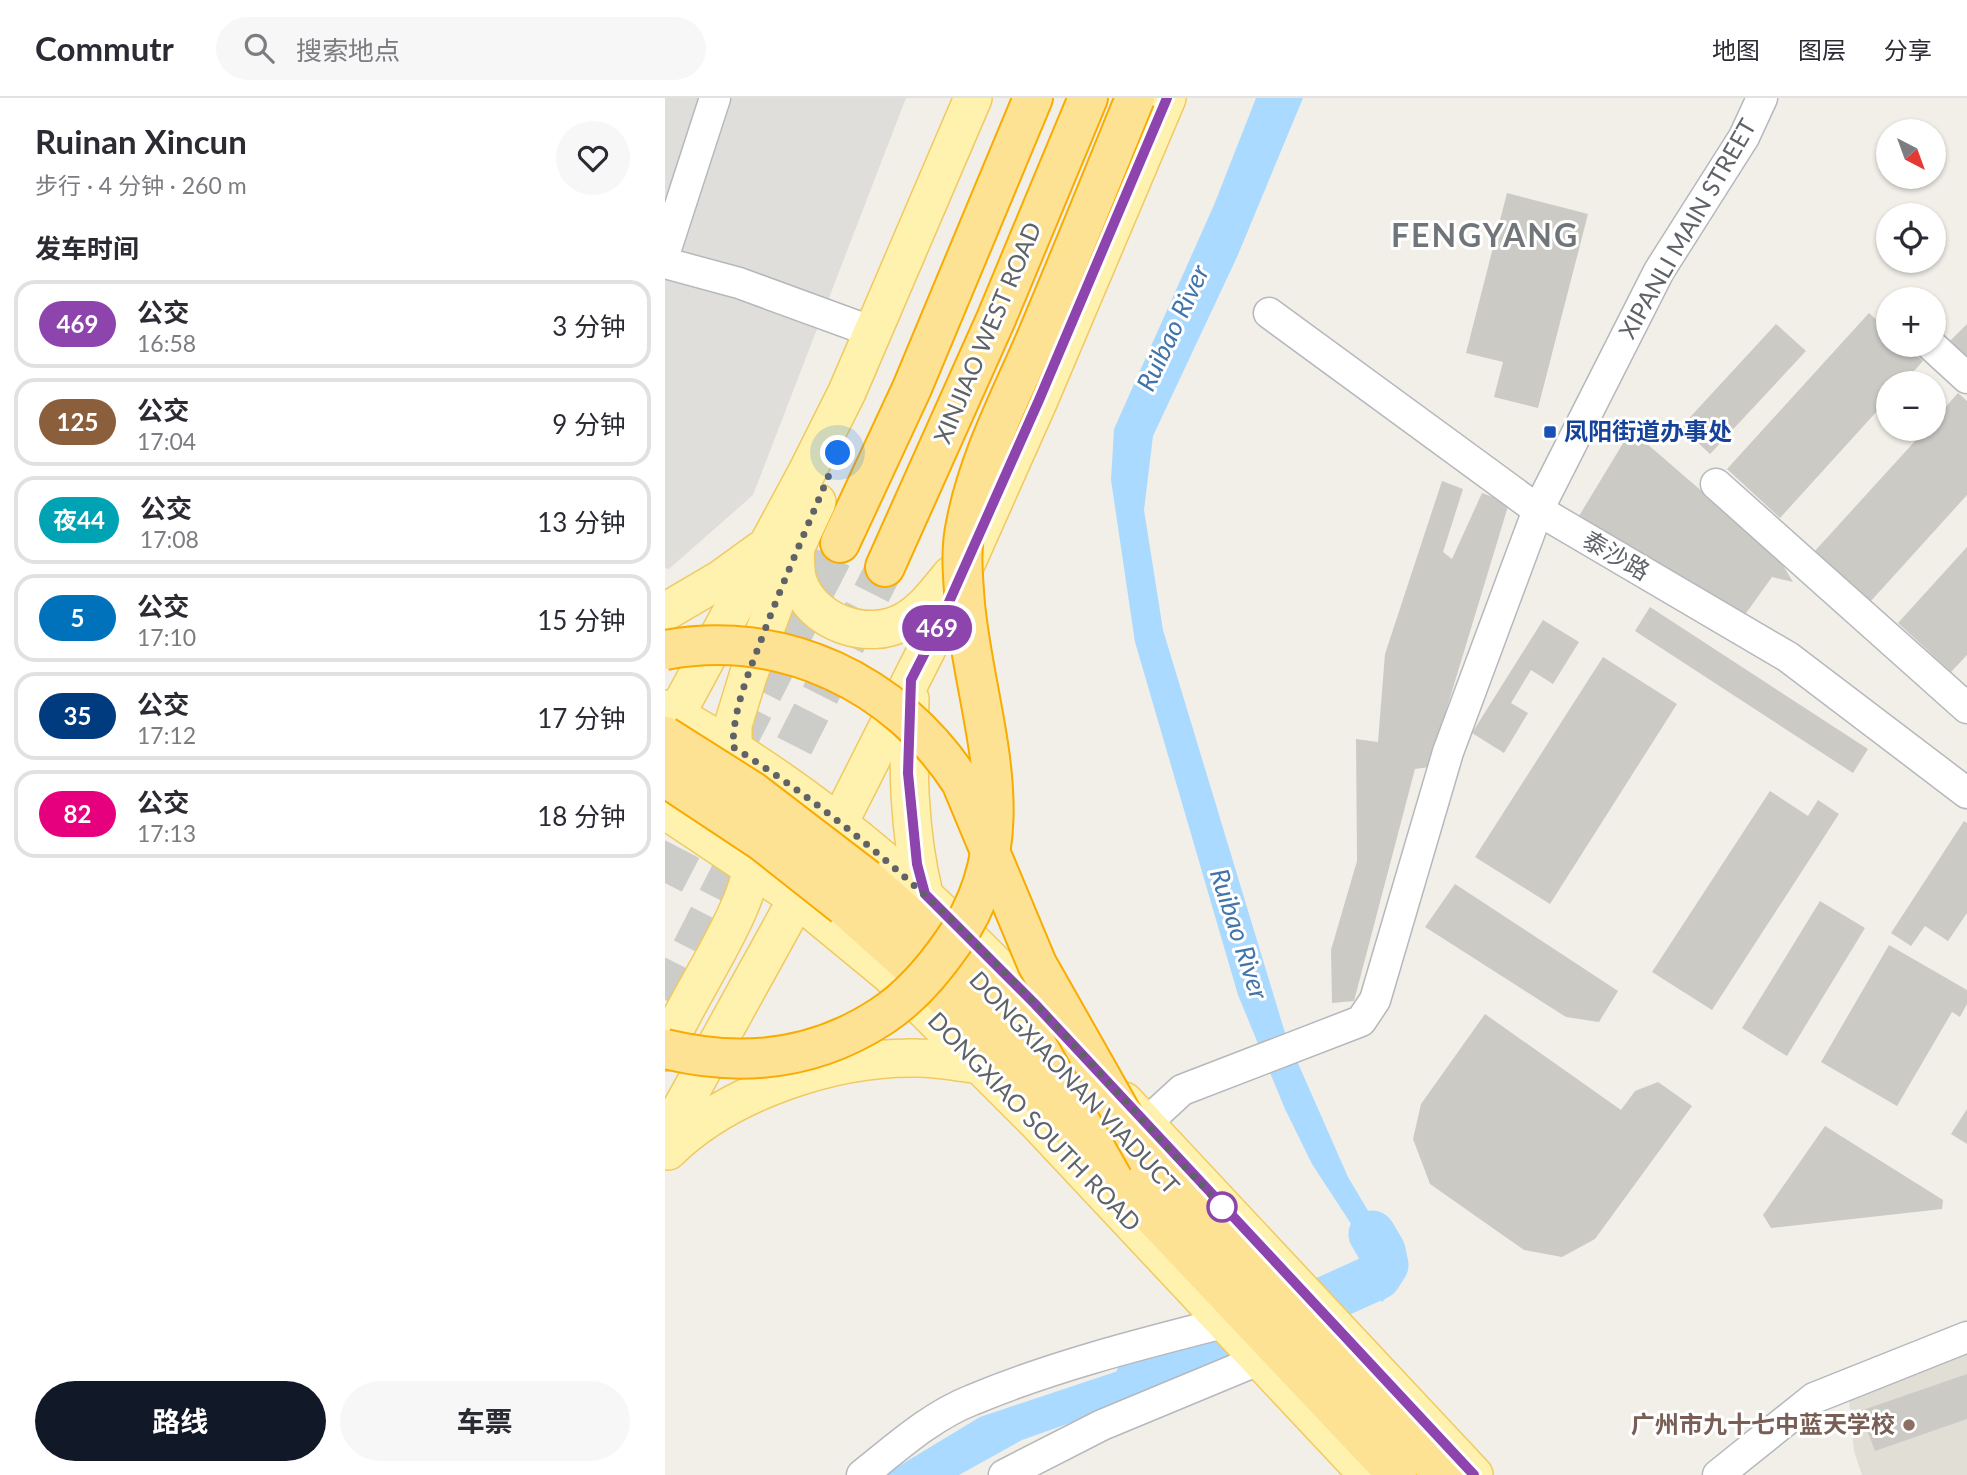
<!DOCTYPE html>
<html lang="zh">
<head>
<meta charset="utf-8">
<style>
  body { margin:0; font-family:Lato,"Noto Sans SC",sans-serif; background:#f7f7f7; color:#2b2b33; height:100vh; display:flex; flex-direction:column; font-size:26px; white-space:nowrap }
  * { box-sizing:border-box; margin:0 }
  p { font-size:23px; color:#7c7c81 }
  .icon { flex:none; width:38px; height:38px; fill:none; stroke:currentColor; stroke-width:2; stroke-linecap:round; stroke-linejoin:round }
  .map { position:relative; flex:1; overflow:hidden }
  .panel { display:flex; flex-direction:column; background:#fff; width:665px }
  .panel>* { flex:none }
  .badge { padding:0 14px; border-radius:23px; font-size:24px; line-height:46px }
  .needle { width:46px; rotate:139deg }
  .tools { position:absolute; left:1211px; top:21px; display:grid; gap:14px }
  .tools a { display:grid; place-items:center; width:70px; height:70px; border-radius:50%; background:#fff; box-shadow:0 2px 5px #0004; font-size:35px }
  .you { position:absolute; width:35px; height:35px; margin:-18px; border:5px solid #fff; border-radius:50%; background:#1a73e8; box-shadow:0 0 0 10px #1a73e833 }
  .map>.badge { position:absolute; translate:-50% -50%; box-shadow:0 0 0 4px #fff }
  h2 { padding:0 35px; font-size:26px; line-height:63px }
  .round { display:grid; place-items:center; flex:none; width:74px; height:74px; border-radius:37px; background:#f7f7f7 }
  .headline { display:flex; align-items:center; justify-content:space-between; height:119px; padding:0 35px }
  h1 { font-size:33px; font-weight:700; line-height:52px }
  .button { display:flex; gap:14px; margin-top:auto; padding:14px 35px }
  .button a { flex:1; height:80px; border-radius:42px; background:#111827; color:#fff; font-size:28px; font-weight:700; line-height:80px; text-align:center }
  .button a+a { background:#f7f7f7; color:#2b2b33 }
  ul { padding:0; list-style:none }
  li { display:flex; align-items:center; gap:21px; height:88px; margin:0 14px 10px; padding:0 21px; border:4px solid #e1e1e2; border-radius:21px }
  li div { flex:1 }
  li b { display:block; font-size:26px }
  li em { font-style:normal }
  li .badge { min-width:77px; font-weight:700; text-align:center }
  header { display:flex; align-items:center; gap:42px; box-sizing:border-box; height:98px; padding:0 35px; background:#fff; border-bottom:2px solid #e1e1e2 }
  header strong { font-size:33px }
  nav { display:flex; gap:38px; margin-inline-start:auto; font-size:24px }
  .search { width:490px; height:63px; background:#f7f7f7; display:flex; align-items:center; gap:18px; box-sizing:border-box; padding:0 24px; border-radius:38px; color:#7c7c81; font-size:26px }
  main { display:flex; flex:1; min-height:0 }
  .map>svg:first-child { display:block }
</style>
</head>
<body>
<header>
<strong>Commutr</strong>
<div class="search"><svg class="icon" aria-label="search" viewBox="0 0 24 24"><circle cx="10" cy="10" r="6"/><path d="M15 15l6 6"/></svg>搜索地点</div>
<nav><a>地图</a><a>图层</a><a>分享</a></nav>
</header>
<main>
<section class="panel">
<div class="headline"><div><h1>Ruinan Xincun</h1><p>步行 · 4 分钟 · 260 m</p></div><a class="round"><svg class="icon" aria-label="heart" viewBox="0 0 24 24"><path d="M12 20l-8-8c-3-5 5-10 8-4 3-6 11-1 8 4z"/></svg></a></div>
<h2>发车时间</h2>
<ul>
<li><span class="badge" style="background:#8e44ad;color:#fff">469</span><div><b>公交</b><p>16:58</p></div><em>3 分钟</em></li>
<li><span class="badge" style="background:#8b5e3c;color:#fff">125</span><div><b>公交</b><p>17:04</p></div><em>9 分钟</em></li>
<li><span class="badge" style="background:#00a3b4;color:#fff">夜44</span><div><b>公交</b><p>17:08</p></div><em>13 分钟</em></li>
<li><span class="badge" style="background:#0072bc;color:#fff">5</span><div><b>公交</b><p>17:10</p></div><em>15 分钟</em></li>
<li><span class="badge" style="background:#003b80;color:#fff">35</span><div><b>公交</b><p>17:12</p></div><em>17 分钟</em></li>
<li><span class="badge" style="background:#e6007e;color:#fff">82</span><div><b>公交</b><p>17:13</p></div><em>18 分钟</em></li>
</ul>
<div class="button"><a>路线</a><a>车票</a></div>
</section>
<div class="map">
<svg width="1302" height="1377" viewBox="0 0 1302 1377">
  <rect width="100%" height="100%" fill="#f1efe8"/>
  <path fill="#e0deda" d="M0 0H241L88 397 4 471 0 470Z"/>
  <path fill="#e1ded6" d="M1302 1254V1377H1197L1189 1353 1184 1302Z"/>
  <g fill="#aadaff">
    <path d="M591 0H638L572 159 488 338 479 412 498 532 621 938 683 1079 733 1163 735 1186 717 1204 689 1176 707 1158 647 1066 620 1011 573 897 470 544 446 382 449 331 549 107Z"/>
    <path d="M525 1249 546 1275 357 1342 294 1377H219L315 1319Z"/>
  </g>
  <g fill="none" stroke-linecap="round" stroke-linejoin="round">
    <path stroke="#aadaff" stroke-width="47" d="M474 1280 518 1266 713 1178 720 1167 717 1153 707 1136"/>
  </g>
  <g fill="#cccac5">
    <path d="M842 95 923 116 873 310 829 299 838 264 801 255Z"/>
    <path d="M1204 215 1223 232V247H1239L1258 263 1238 285H1223V301L1115 420 1062 371Z"/>
    <path d="M1111 226 1141 253 1045 356 1016 329Z"/>
    <path d="M1302 226V259L1285 243Z"/>
    <path d="M1293 295 1302 303V397L1205 504 1149 454 1261 331H1269V322Z"/>
    <path d="M966 332 1113 459 1128 484 1107 479 1079 518 914 418Z"/>
    <path d="M777 383 798 391 778 454 787 461 817 395 844 405 764 669 750 671 689 903 667 905 666 852 692 763 691 641 713 644 720 556Z"/>
    <path d="M1302 449V557L1286 574 1233 525Z"/>
    <path d="M985 509 1203 651 1188 675 970 533Z"/>
    <path d="M878 522 914 544 888 586 866 572 846 605 863 615 839 655 807 635Z"/>
    <path d="M938 559 1012 606 885 806 810 759Z"/>
    <path d="M1105 693 1143 718 1153 702 1174 716 1047 912 987 874Z"/>
    <path d="M1299 723 1302 725V815L1283 843 1260 828 1246 848 1226 835Z"/>
    <path d="M790 786 953 893 934 924 901 919 760 829Z"/>
    <path d="M1155 803 1200 830 1122 958 1077 930Z"/>
    <path d="M1224 847 1302 892V906L1295 919 1287 914 1232 1008 1156 964Z"/>
    <path d="M820 916 956 1012 970 993 993 984 1027 1008 930 1141 897 1159 859 1152 765 1086 748 1041 756 1006Z"/>
    <path d="M1302 1011V1046L1286 1036Z"/>
    <path d="M1160 1028 1278 1102 1277 1111 1106 1130 1098 1117Z"/>
    <path d="M1302 1276V1321L1210 1353 1195 1313Z"/>
  </g>
  <g fill="none" stroke-linecap="round" stroke-linejoin="round">
    <g stroke="#ccccc8" stroke-width="38" stroke-dasharray="38 19" stroke-linecap="butt">
      <path d="M72 645 175 445"/>
      <path d="M0 785 43 702"/>
      <path d="M0 902 220 469"/>
    </g>
    <defs>
      <g id="minor">
        <path d="M0 154 50 0"/>
        <path d="M0 165 74 185 208 234"/>
        <path d="M604 215 873 412 1123 559 1302 695"/>
        <path d="M1266 247 1302 280"/>
        <path d="M1051 386 1302 610"/>
        <path d="M480 1026 517 992 696 923 710 902 783 654 873 412 994 173 1079 39 1097 0"/>
        <path d="M197 1377C231 1350 266 1318 307 1302 388 1268 476 1246 562 1224"/>
        <path d="M339 1377 437 1327 596 1261"/>
        <path d="M1053 1377 1149 1300 1302 1239"/>
      </g>
      <g id="major">
        <path d="M130 451C131 461 130 474 133 483 147 525 203 544 240 523 259 512 273 493 286 477"/>
        <path d="M0 514 56 481 96 452"/>
        <path d="M245 601C243 668 243 731 259 796"/>
        <path d="M0 611C165 701 286 815 412 952"/>
        <path d="M0 637 142 374 182 294 308 0"/>
        <path d="M68 670V627L83 578 130 451 152 404"/>
        <path d="M0 712 133 801 224 876 373 1025 703 1377"/>
        <path d="M0 954C21 897 94 804 88 747"/>
        <path d="M459 1003 809 1377"/>
        <path d="M0 1040 175 723 272 531 374 302 502 0"/>
        <path d="M3 1053C63 994 169 958 253 960 274 960 296 965 317 967"/>
      </g>
      <g id="highway">
        <path d="M175 445 247 290 368 0"/>
        <path d="M220 469 331 221 423 0"/>
        <path d="M202 781 270 841 348 918 778 1377"/>
        <path d="M179 808 275 894 319 939 732 1377"/>
      </g>
    </defs>
    <use href="#minor" stroke="#b5b8bc" stroke-width="33"/>
    <use href="#major" stroke="#f2c960" stroke-width="40"/>
    <use href="#highway" stroke="#f9ab00" stroke-width="42"/>
    <use href="#minor" stroke="#fff" stroke-width="30"/>
    <use href="#major" stroke="#fff2af" stroke-width="37"/>
    <use href="#highway" stroke="#fde293" stroke-width="38"/>
    <defs>
      <g id="highway-bridge">
        <path d="M0 552C117 530 232 585 296 684L372 866 483 1062"/>
        <path d="M0 638 87 693 202 781"/>
        <path d="M0 679 98 744 179 808"/>
        <path d="M0 951C77 970 150 962 217 918 246 899 268 873 288 844 365 736 311 622 300 506 298 480 295 452 301 426 313 362 344 303 370 243 404 163 437 81 470 0"/>
      </g>
    </defs>
    <use href="#highway-bridge" stroke="#f9ab00" stroke-width="42" stroke-linecap="butt"/>
    <use href="#highway-bridge" stroke="#fde293" stroke-width="38"/>
  </g>
  <g fill="none" stroke-linecap="round" stroke-linejoin="round">
    <defs>
      <path id="line" d="M502 0 374 302 272 531 246 582 243 675 252 766 260 796 370 906 809 1377"/>
    </defs>
    <use href="#line" stroke="#fff" stroke-width="16"/>
    <use href="#line" stroke="#8e44ad" stroke-width="10"/>
    <path stroke="#5f6368" stroke-width="7" stroke-dasharray="0 12.6" d="M173 355C147 419 119 480 95 545 82 579 68 613 68 649 259 768 407 946 557 1109"/>
  </g>
  <rect fill="#1a4fb4" stroke="#fff" stroke-width="2.5" x="878" y="327" width="14" height="14" rx="3.5"/>
  <circle fill="#fff" stroke="#8e44ad" stroke-width="3.5" cx="557" cy="1109" r="14"/>
  <circle fill="#8d6e63" stroke="#fff" stroke-width="2.5" cx="1244" cy="1327" r="7"/>
  <g text-anchor="middle" stroke-width="6" stroke-linejoin="round" paint-order="stroke">
    <g font-size="24" fill="#5f6368" stroke="#fff">
      <text transform="translate(1023 131) rotate(-60)" y="8">XIPANLI MAIN STREET</text>
      <text transform="translate(323 235) rotate(-67)" y="8">XINJIAO WEST ROAD</text>
      <text transform="translate(951 458) rotate(30)" y="8">泰沙路</text>
      <text transform="translate(409 985) rotate(47)" y="8">DONGXIAONAN VIADUCT</text>
      <text transform="translate(369 1024) rotate(46)" y="8">DONGXIAO SOUTH ROAD</text>
    </g>
    <g font-size="24" font-weight="bold" fill="#164399" stroke="#fff" text-anchor="start">
      <text x="899" y="342">凤阳街道办事处</text>
    </g>
    <g font-size="24" font-weight="bold" fill="#785e54" stroke="#fff" text-anchor="end">
      <text x="1230" y="1335">广州市九十七中蓝天学校</text>
    </g>
    <g font-size="26" font-style="italic" fill="#4174aa" stroke="#fff">
      <text transform="translate(508 230) rotate(-65)" y="9">Ruibao River</text>
      <text transform="translate(574 836) rotate(72)" y="9">Ruibao River</text>
    </g>
    <g font-size="32" font-weight="bold" letter-spacing="2" fill="#70757a" stroke="#fff">
      <text x="820" y="149">FENGYANG</text>
    </g>
  </g>
</svg>
<div class="tools">
<a><svg class="needle" viewBox="-14 -14 28 28"><path d="M0-13l5 13h-10z" fill="#e53935"/><path d="M0 13l5-13h-10z" fill="#7c7c81"/></svg></a>
<a><svg class="icon" aria-label="locate" viewBox="0 0 24 24"><circle cx="12" cy="12" r="6"/><path d="M12 2v4M12 18v4M2 12h4M18 12h4"/></svg></a>
<a>+</a>
<a>−</a>
</div>
<div class="you" style="left:173px;top:355px"></div>
<b class="badge" style="left:272px;top:530px;background:#8e44ad;color:#fff">469</b>
</div>
</main>
</body>
</html>
